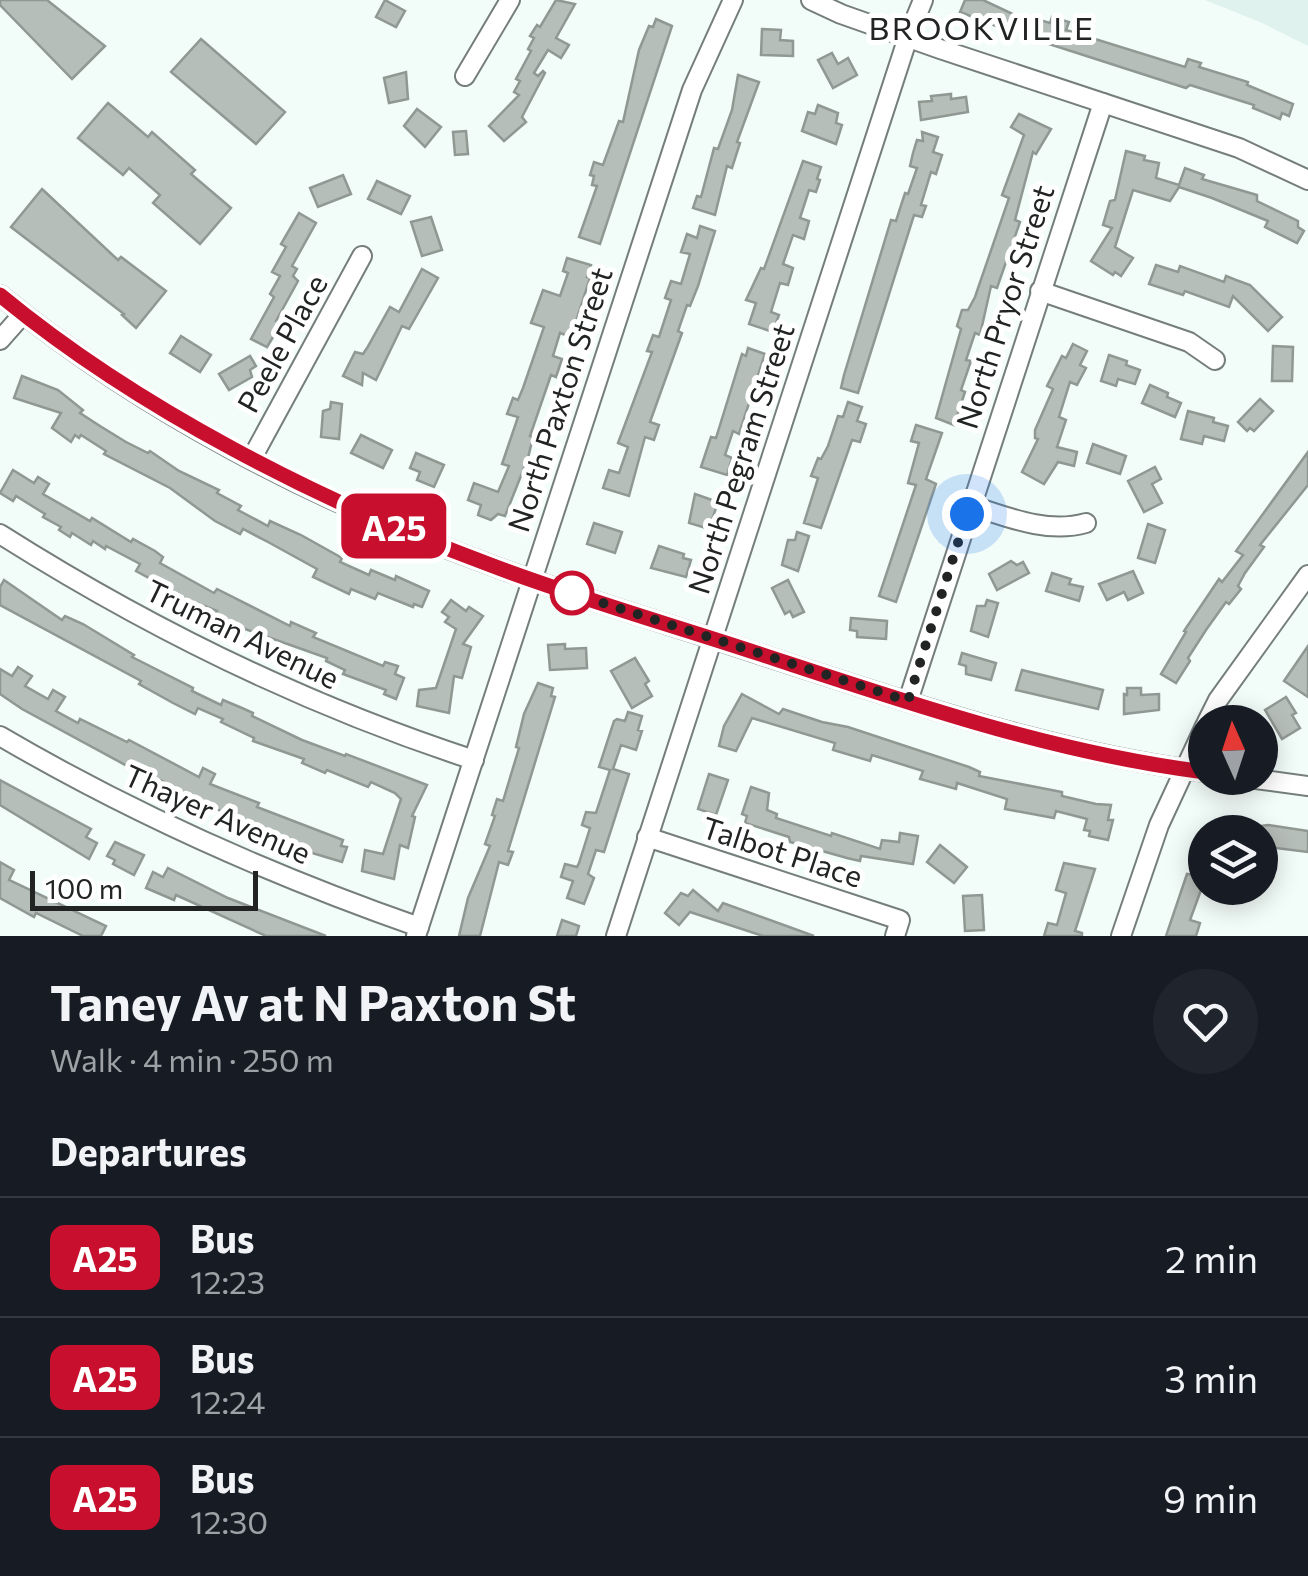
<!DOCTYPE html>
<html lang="en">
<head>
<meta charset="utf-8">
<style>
  body { margin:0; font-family:Commissioner,sans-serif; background:#20242c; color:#f1f3f6; height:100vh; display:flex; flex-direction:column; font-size:38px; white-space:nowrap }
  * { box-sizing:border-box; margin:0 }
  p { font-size:32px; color:#9ea1a6 }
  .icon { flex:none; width:55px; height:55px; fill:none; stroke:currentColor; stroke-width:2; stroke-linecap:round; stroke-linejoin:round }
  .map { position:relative; height:936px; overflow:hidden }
  .sheet { display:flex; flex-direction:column; background:#171b24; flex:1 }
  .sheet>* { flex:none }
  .badge { padding:0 20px; border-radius:15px; font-size:35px; line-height:65px }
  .needle { width:65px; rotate:357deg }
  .controls { position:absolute; left:1188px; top:705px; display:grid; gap:20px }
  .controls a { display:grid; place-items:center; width:90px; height:90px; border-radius:50%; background:#171b24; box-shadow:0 5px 25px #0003; font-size:50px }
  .scale { position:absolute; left:30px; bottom:25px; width:228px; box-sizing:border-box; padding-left:10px; border:5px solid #212423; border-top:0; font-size:28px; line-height:35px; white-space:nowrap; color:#212423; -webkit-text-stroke:8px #fff; paint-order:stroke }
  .you { position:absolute; width:50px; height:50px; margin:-25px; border:8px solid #fff; border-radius:50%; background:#1a73e8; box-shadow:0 0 0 15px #1a73e833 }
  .map>.badge { position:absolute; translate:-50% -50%; box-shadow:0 0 0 5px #fff }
  h2 { padding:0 50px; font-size:38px; line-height:90px }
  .round { display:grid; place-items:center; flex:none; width:105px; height:105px; border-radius:52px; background:#20242c }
  .overview { display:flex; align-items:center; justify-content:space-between; height:170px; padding:0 50px }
  h1 { font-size:48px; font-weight:700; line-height:75px }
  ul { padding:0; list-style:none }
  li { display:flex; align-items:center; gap:30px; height:120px; padding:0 50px; border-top:2px solid #363941 }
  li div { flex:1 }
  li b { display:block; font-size:38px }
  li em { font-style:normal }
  li .badge { min-width:110px; font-weight:700; text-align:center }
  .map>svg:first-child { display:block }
</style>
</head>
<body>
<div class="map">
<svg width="1308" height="936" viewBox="0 0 1308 936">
  <rect width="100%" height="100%" fill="#f2fcf9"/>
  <path fill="#dff2ed" d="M1205 0H1308V46L1260 22Z"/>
  <g fill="#b6beb9" stroke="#909893" stroke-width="2.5">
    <path d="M0 0H47L105 46 72 79 0 5Z"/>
    <path d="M385 0 405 11 396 27 376 17Z"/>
    <path d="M556 0 575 4 556 38 569 45 561 58 548 50 534 73 538 76 543 71 545 73 522 117 526 122 504 141 489 126 519 95 514 92 520 81 516 79 531 51 528 49 534 38 530 36 537 25 540 27Z"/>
    <path d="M965 0H983L1013 14 1006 30 960 12Z"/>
    <path d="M1052 17 1069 22 1066 30 1185 67 1188 59 1201 63 1199 67 1248 82 1247 85 1293 104 1289 116 1282 113 1280 119 1253 108 1254 105 1190 85 1186 88 1027 37 1033 18 1050 23Z"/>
    <path d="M656 19 672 26 600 244 579 237 597 186 592 185 594 176 590 175 594 162 603 165 619 121 623 122 639 50 649 26 653 27Z"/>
    <path d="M762 29 781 30 780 40 793 41V56L761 55Z"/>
    <path d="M201 39 285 112 256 144 171 72Z"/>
    <path d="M832 53 838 64 848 58 857 75 833 88 818 60Z"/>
    <path d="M406 72 408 99 389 103 384 78Z"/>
    <path d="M738 75 759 82 737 142 740 143 732 168 727 166 715 215 693 208 697 196 701 197 714 148 718 149 732 110Z"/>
    <path d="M951 94V99L966 97 968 112 921 120 919 102 932 101 931 96Z"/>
    <path d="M108 103 148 137 152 132 195 170 191 174 231 208 200 244 153 203 160 195 129 168 123 175 78 138Z"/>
    <path d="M818 105 838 113 836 123 842 125 836 144 802 131 808 112 815 114Z"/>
    <path d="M417 109 441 127 425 147 404 126Z"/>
    <path d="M1019 114 1051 129 1036 154 1033 152 1015 220 1020 222 997 288 991 286 980 335 975 333 966 360 971 361 961 390 965 392 954 425 936 418 961 329 957 326 962 310H968L975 297 1009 198 1002 195 1024 135 1011 127Z"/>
    <path d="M466 131 468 154 455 155 453 132Z"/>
    <path d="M922 132 938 137 933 152 942 155 936 174 931 172 921 205 926 206 922 217 914 215 858 393 841 388 844 375 891 220 896 221 905 193 908 194 917 168 910 166 913 153 917 140 923 141Z"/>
    <path d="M1126 151 1145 156 1144 160 1159 163 1156 178 1179 185 1185 168 1204 175 1202 179 1257 195V201L1298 221V227L1304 231 1297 243 1265 227 1268 221 1212 198 1179 187 1170 201 1133 190 1115 247 1133 258 1121 276 1115 272 1113 275 1091 261 1112 228 1103 225 1110 201 1115 200Z"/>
    <path d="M803 161 821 167 817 179 820 180 816 192 809 190 800 218 809 221 804 239 793 235 783 264 793 268 788 285 780 283 771 312 779 315 773 332 749 324 756 303 746 300 761 268 764 269Z"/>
    <path d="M343 175 351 194 318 207 310 188Z"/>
    <path d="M377 181 410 196 401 214 368 199Z"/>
    <path d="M42 189 118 260 121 257 166 291 136 328 122 315 124 314 11 227Z"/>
    <path d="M299 213 316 223 292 266 297 269 293 276 298 281 276 321 281 324 267 347 251 339 274 297 270 294 280 276 272 272 286 247 281 244Z"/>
    <path d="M431 217 442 250 422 256 411 222Z"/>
    <path d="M700 226 715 231 698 286 690 306 687 305 678 331 682 333 650 422 659 425 654 440 645 437 629 496 603 488 609 470 619 473 628 447 618 443 652 352 647 351 653 335 659 337 671 300 665 298 671 281 681 284 690 254 681 252 687 234 697 238Z"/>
    <path d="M567 258 591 265 587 277 590 278 571 337 560 333 553 356 562 359 556 377 551 375 530 436 533 437 528 458 505 516 498 514 491 520 478 515 481 505 468 500 474 483 498 492 509 466 502 464 518 417 507 414 513 398 518 400 523 388 544 327 531 323 543 290 560 296 568 273 563 271Z"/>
    <path d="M1156 265 1178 272 1180 266 1224 282 1226 276 1236 280 1250 285 1282 317 1268 331 1233 296 1229 307 1185 291 1183 295 1149 284Z"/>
    <path d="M422 269 438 278 409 329 402 326 376 380 363 373 362 385 343 376 355 352 363 354 367 348 390 307 399 312Z"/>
    <path d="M181 336 211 355 200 372 170 353Z"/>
    <path d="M1073 344 1087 351 1080 365 1086 368 1077 385 1070 382 1059 417 1066 420 1057 447 1077 452 1074 466 1058 462 1044 484 1022 472 1038 439 1035 438V430L1053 389 1047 386 1062 356 1066 358Z"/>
    <path d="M1273 346 1293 347 1292 381H1272Z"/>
    <path d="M748 348 765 354 739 434 733 431 725 455 732 458 727 475 701 467 711 437 716 438 742 354 746 356Z"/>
    <path d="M1109 355 1127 361 1126 365 1140 370 1135 384 1118 379 1116 386 1101 381Z"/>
    <path d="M250 356 256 366 250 370 252 377 229 390 219 374Z"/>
    <path d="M22 376 58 390 83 410 80 413 100 426 126 442 148 453 150 451 179 471 219 490 217 493 241 506 238 510 268 526 270 521 301 535 342 558 340 562 369 575 371 570 395 580 396 576 429 591 422 607 414 604 413 607 378 593 375 599 351 589 349 594 313 577 317 569 268 542 243 529 240 534 215 521 170 488 104 454 106 451 81 435 79 438 75 435 71 442 52 428 61 413 14 398Z"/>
    <path d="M1150 385 1168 393 1167 397 1181 403 1175 417 1142 403Z"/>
    <path d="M1260 399 1273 411 1254 431 1250 428 1247 431 1238 422Z"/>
    <path d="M331 402 342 404 339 439 321 437 323 411 330 409Z"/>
    <path d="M848 402 862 407 857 421 866 424 860 442 852 440 821 528 804 523 818 478 811 476 818 458 821 459 828 446 838 416 843 417Z"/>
    <path d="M1188 411 1214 418 1213 422 1228 426 1224 441 1204 436 1202 444 1181 439Z"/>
    <path d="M916 425 942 433 926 479 936 484 896 602 879 596 916 485 908 483 919 443 911 441Z"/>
    <path d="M361 435 392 450 383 468 351 453Z"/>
    <path d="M1093 444 1126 456 1120 474 1087 463Z"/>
    <path d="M1308 452V485L1260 545 1264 547 1245 573 1238 586 1241 589 1229 604 1226 602 1206 630 1188 658 1190 661 1176 683 1161 674 1186 632 1184 631 1219 579 1222 582 1243 555 1236 551Z"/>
    <path d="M416 453 444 465 434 487 417 480 420 472 410 468Z"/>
    <path d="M1155 467 1161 479 1152 484 1162 503 1144 512 1128 481Z"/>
    <path d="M13 470 34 483 38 477 49 484 43 494 90 521 92 518 131 542 133 539 155 551 163 557 160 563 214 593 217 589 290 626 291 622 316 633 313 637 383 666 385 662 398 666 395 674 404 678 396 699 384 694 386 690 343 674 345 670 326 661 327 658 214 618 217 611 156 587 158 583 136 571 140 564 106 546 105 549 93 541 91 545 72 533 70 537 59 530 61 527 43 517 45 514 16 496 13 501 0 493Z"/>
    <path d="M695 494 718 502 709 529 689 523Z"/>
    <path d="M594 523 622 532 615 553 587 544Z"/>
    <path d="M1148 524 1165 530 1155 563 1138 558Z"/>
    <path d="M797 532 809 536 798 571 782 565 788 540H795Z"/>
    <path d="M659 546 684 554 683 558 691 560 686 577 651 568Z"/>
    <path d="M1011 561 1017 565 1023 562 1029 573 997 590 989 574Z"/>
    <path d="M1133 571 1143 593 1128 600 1124 592 1107 600 1099 584Z"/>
    <path d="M1052 573 1071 579 1069 584 1083 587 1079 601 1046 591Z"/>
    <path d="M4 580 62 620 65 616 83 624 134 655 132 657 193 688 192 691 221 705 223 700 242 708 253 713 252 716 302 740 345 756 346 754 427 785 412 816 415 817 408 848 400 845 394 879 362 871 365 850 383 854 401 799 395 793 371 782 368 787 327 770 325 773 302 763 304 759 253 741 254 738 221 722 223 719 198 708 195 714 173 703 139 684 141 681 0 605V587Z"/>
    <path d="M788 580 804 612 793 617 790 611 785 614 772 588Z"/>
    <path d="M451 600 466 611 469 607 483 616 463 644 471 647 462 678 454 676 449 713 417 706 419 690 436 688 456 629 445 622 449 617 442 612Z"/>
    <path d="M987 600 998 603 988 637 971 631 977 606H985Z"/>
    <path d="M851 618 887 621 886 639 857 637V631L850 630Z"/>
    <path d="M565 644V649L586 648 587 668 550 670 548 645Z"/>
    <path d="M1308 646V697L1284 681Z"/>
    <path d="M962 653 996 663 991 680 966 674V666L959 664Z"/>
    <path d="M635 658 649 681 645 684 652 696 632 708 611 671Z"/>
    <path d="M18 667 32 676 25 686 48 699 53 690 65 697 56 711 78 723 80 719 127 742 129 740 199 777 203 768 215 774 210 784 259 803 257 807 343 840 341 846 347 847 342 862 309 852 287 841 288 838 189 798 163 785 164 782 129 767 22 709 0 694V669L12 676Z"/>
    <path d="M1022 670 1103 690 1098 709 1016 690Z"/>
    <path d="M538 683 553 688 551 696 555 697 508 851 513 852 508 865 499 862 480 936H459L468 898 490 846 485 844 495 816 492 815 497 799 503 801 519 748 516 747 524 714Z"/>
    <path d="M1127 688H1141V695L1159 694V710L1124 714V694L1127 695Z"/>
    <path d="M742 694 779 714 783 709 822 722 848 727 969 767 980 772 979 776 1062 792V796L1096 804 1111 805 1108 820H1113L1108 840 1089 836 1090 831 1084 830 1087 819 1056 811 1054 818 1005 809 1007 799 957 783 956 789 920 779 923 771 872 755 870 761 833 750 835 743 752 718 736 751 719 746 724 726Z"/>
    <path d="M1286 697 1296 713 1292 715 1300 728 1282 739 1265 710Z"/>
    <path d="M628 712 642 716 638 730 642 731 636 750 621 745 613 769 629 774 604 852 596 850 588 874 594 878 584 904 567 898 573 881 561 877 565 864 577 867 579 863 590 828 582 825 586 812 596 813 610 770 599 767 614 721 617 719 625 721Z"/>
    <path d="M709 774 728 780 716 815 698 809Z"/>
    <path d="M0 780 91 829 86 837 97 843 89 859 0 805Z"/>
    <path d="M751 787 769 793 767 810 777 814 776 818 831 836 832 833 880 849 882 840 899 842 900 833 918 836 913 864 861 856 860 861 847 858 790 842 789 837 745 823 747 816 742 814Z"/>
    <path d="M1226 818 1244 832H1215Z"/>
    <path d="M1268 825 1308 831V852L1260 846V826Z"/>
    <path d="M115 842 144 855 134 875 113 864 115 860 107 856Z"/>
    <path d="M940 845 967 867 954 883 927 862Z"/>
    <path d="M1205 849V879L1190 920 1200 923 1196 936H1166L1187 874 1194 875Z"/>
    <path d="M0 862 14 870 9 880 106 926 101 936H83L36 913 34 917 0 898Z"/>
    <path d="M1064 863 1095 869 1075 931 1082 933V936H1044L1048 923 1057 925 1066 893 1056 890Z"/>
    <path d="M168 868 228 898 326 936H266L176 895 174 900 146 888 153 872 163 877Z"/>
    <path d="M693 890 718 911 723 903 814 936H763L690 912 679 925 665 913 681 893 688 896Z"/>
    <path d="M982 895 984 930 965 931 963 896Z"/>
    <path d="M562 920 579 926 576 936H557Z"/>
  </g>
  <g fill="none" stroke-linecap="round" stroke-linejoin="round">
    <defs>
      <g id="minor">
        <path d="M811 0 841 14 940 49 1239 148 1308 180"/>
        <path d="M465 76 510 0"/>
        <path d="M1040 291 1189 342 1215 360"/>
        <path d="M0 295C142 412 316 501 488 564 575 597 665 623 753 652 901 700 1050 752 1205 772"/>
        <path d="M0 340 23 314"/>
        <path d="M252 458 362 256"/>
        <path d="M970 505C1007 517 1047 534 1086 523"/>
        <path d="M0 534C150 629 305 705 474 760"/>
        <path d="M908 701 1103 103"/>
        <path d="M1207 722 1218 700 1308 575"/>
        <path d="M0 736C133 814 273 876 419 927"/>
        <path d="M1248 778 1308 786"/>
        <path d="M647 837 900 920 895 936"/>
        <path d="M416 936 692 90 733 0"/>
        <path d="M616 936 908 37 923 0"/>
        <path d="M1121 936 1159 825 1205 726"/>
      </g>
    </defs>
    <use href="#minor" stroke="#757e7c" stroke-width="22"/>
    <use href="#minor" stroke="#fff" stroke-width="18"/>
  </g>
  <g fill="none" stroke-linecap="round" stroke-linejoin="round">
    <defs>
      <path id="line" d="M0 295C138 409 321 502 488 564 577 598 669 624 760 654 906 702 1053 753 1205 772"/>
    </defs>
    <use href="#line" stroke="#fff" stroke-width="22"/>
    <use href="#line" stroke="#c8102e" stroke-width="15"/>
    <path stroke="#212423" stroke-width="10" stroke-dasharray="0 18" d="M572 593 562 590 908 701 967 514"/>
  </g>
  <circle fill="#fff" stroke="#c8102e" stroke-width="5" cx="572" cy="593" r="20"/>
  <g text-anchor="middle" stroke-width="10" stroke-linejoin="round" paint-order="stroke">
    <g font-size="30" fill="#212423" stroke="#fff">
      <text transform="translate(1006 307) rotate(-72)" y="10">North Pryor Street</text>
      <text transform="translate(283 344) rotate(-61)" y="10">Peele Place</text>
      <text transform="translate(561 400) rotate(-72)" y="10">North Paxton Street</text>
      <text transform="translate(742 459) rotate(-72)" y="10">North Pegram Street</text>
      <text transform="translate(242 635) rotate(26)" y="10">Truman Avenue</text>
      <text transform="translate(217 815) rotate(24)" y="10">Thayer Avenue</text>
      <text transform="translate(782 853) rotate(18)" y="10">Talbot Place</text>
    </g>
    <g font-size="32" letter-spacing="2.5" fill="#212423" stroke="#fff">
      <text x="982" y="40">BROOKVILLE</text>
    </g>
  </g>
</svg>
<div class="controls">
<a><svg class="needle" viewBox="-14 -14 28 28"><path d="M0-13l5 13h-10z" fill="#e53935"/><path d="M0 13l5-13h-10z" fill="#9ea1a6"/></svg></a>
<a><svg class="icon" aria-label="layers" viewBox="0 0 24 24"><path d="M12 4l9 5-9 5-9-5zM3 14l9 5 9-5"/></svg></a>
</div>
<div class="scale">100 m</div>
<div class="you" style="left:967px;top:514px"></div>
<b class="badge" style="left:394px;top:526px;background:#c8102e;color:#fff">A25</b>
</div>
<section class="sheet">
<div class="overview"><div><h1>Taney Av at N Paxton St</h1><p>Walk · 4 min · 250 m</p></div><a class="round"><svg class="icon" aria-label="heart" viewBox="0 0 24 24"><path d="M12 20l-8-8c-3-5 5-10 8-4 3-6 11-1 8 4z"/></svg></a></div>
<h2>Departures</h2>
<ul>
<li><span class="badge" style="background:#c8102e;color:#fff">A25</span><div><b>Bus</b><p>12:23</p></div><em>2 min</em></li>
<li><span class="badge" style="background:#c8102e;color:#fff">A25</span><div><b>Bus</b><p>12:24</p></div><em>3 min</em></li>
<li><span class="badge" style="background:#c8102e;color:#fff">A25</span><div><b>Bus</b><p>12:30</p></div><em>9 min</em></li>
</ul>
</section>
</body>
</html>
